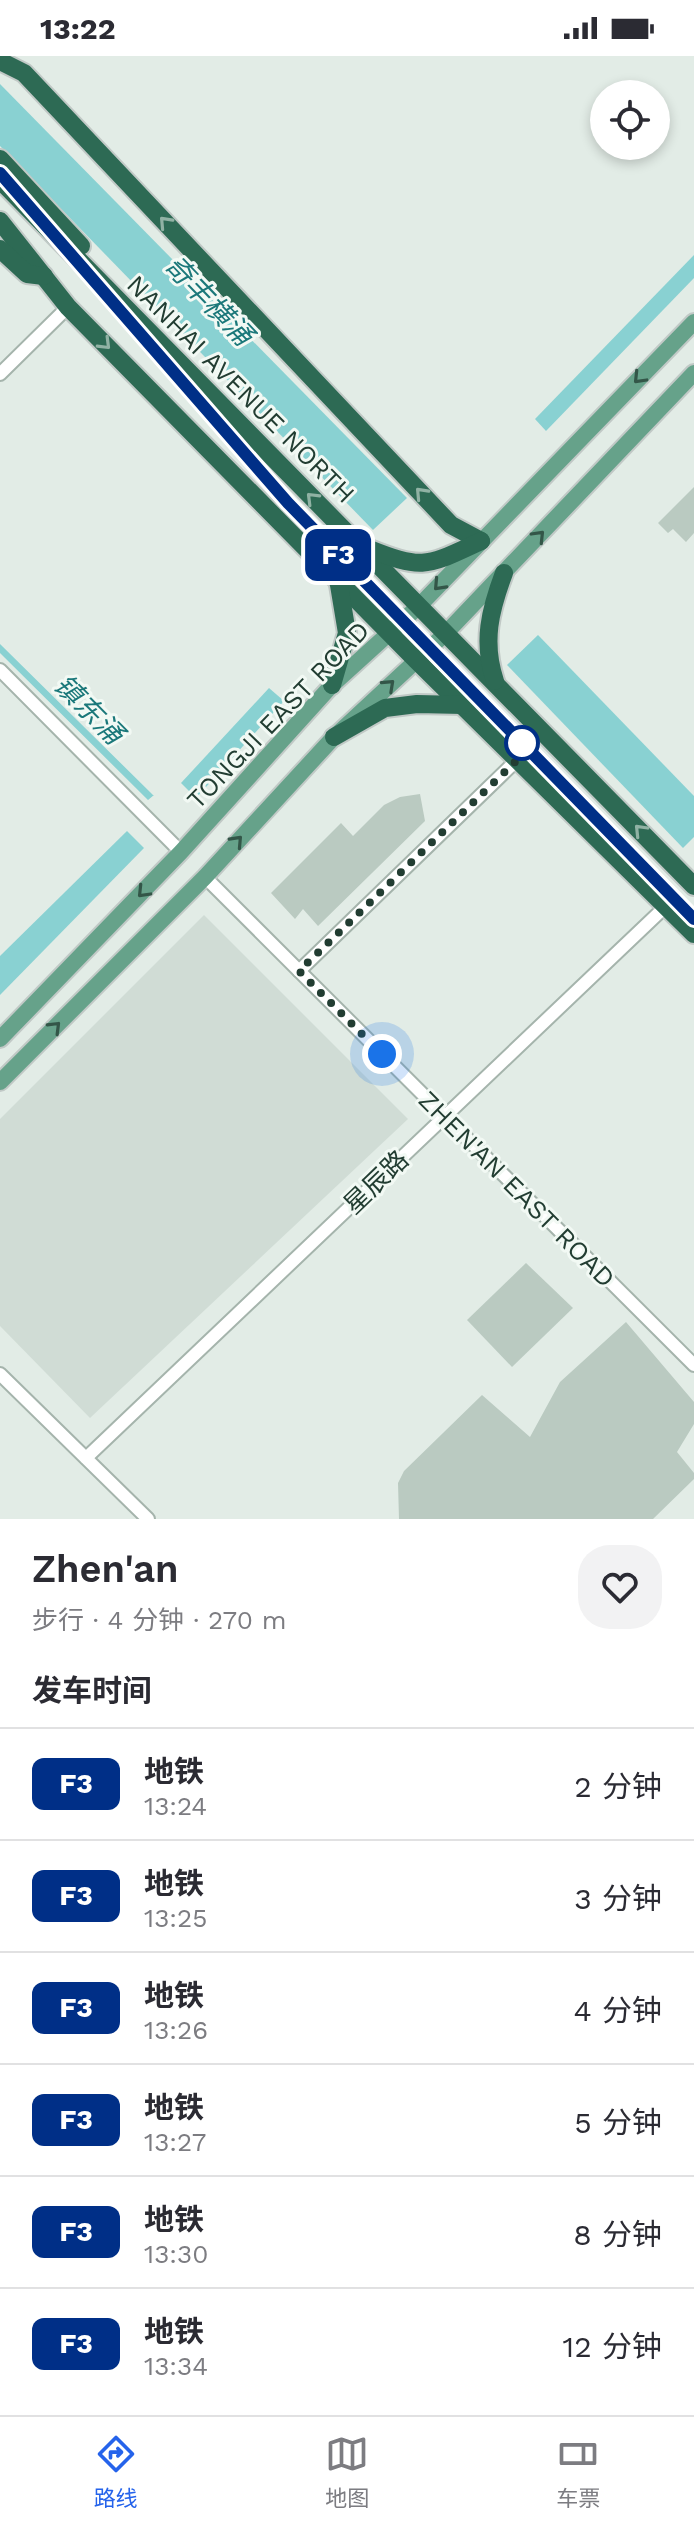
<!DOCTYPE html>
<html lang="zh">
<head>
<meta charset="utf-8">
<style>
  body { margin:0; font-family:"Work Sans","Noto Sans SC",sans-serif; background:#f2f2f3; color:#2b2b33; height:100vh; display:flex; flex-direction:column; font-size:30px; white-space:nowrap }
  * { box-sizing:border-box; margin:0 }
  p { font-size:26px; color:#7c7c81 }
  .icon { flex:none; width:44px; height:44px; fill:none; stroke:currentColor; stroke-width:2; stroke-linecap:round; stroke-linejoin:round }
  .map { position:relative; height:1463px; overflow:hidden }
  .panel { display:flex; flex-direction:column; background:#fff; flex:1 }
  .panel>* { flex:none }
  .badge { padding:0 16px; border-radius:12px; font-size:28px; line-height:52px }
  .buttons { position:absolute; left:590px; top:24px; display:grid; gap:16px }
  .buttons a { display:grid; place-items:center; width:80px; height:80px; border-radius:50%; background:#fff; box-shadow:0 4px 12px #0003; font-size:40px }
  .you { position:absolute; width:40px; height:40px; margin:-20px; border:6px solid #fff; border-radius:50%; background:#1a73e8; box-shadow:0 0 0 12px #1a73e833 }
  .map>.badge { position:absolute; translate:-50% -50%; box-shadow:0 0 0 4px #fff }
  h2 { padding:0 32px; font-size:30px; line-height:72px }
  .round { display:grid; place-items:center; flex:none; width:84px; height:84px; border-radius:32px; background:#f2f2f3 }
  .headline { display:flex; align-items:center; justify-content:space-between; height:136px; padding:0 32px }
  h1 { font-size:38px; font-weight:600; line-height:60px }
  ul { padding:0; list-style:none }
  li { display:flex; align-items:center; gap:24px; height:112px; padding:0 32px; border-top:2px solid #e1e1e2 }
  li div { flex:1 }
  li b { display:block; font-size:30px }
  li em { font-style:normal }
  li .badge { min-width:88px; font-weight:700; text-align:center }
  .status { display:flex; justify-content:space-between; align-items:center; height:56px; padding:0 40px; background:#fff; direction:ltr }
  .status svg { height:22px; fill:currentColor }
  .dock { display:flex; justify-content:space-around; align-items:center; height:112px; border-top:2px solid #e1e1e2; background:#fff; font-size:22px; color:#7c7c81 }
  .dock a { display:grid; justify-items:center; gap:4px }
  .dock .on { color:#2563eb }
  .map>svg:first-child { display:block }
</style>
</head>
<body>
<div class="status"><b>13:22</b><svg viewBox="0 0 49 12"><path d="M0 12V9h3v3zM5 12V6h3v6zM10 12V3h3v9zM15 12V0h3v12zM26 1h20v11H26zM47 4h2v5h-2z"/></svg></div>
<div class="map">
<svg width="694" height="1463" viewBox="0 0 694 1463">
  <rect width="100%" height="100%" fill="#e2ece6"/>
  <path fill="#d0dcd5" d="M204 859 408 1063 90 1362 0 1270V1063Z"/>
  <g fill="#89d1d2">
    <path d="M0 28 407 442 373 474 0 90Z"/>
    <path d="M694 199V222L546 375 535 363Z"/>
    <path d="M538 579 694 740V781L683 792 507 609Z"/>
    <path d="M0 588 153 739H154L148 744 0 597Z"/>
    <path d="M269 632 284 645 196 742 181 727Z"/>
    <path d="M127 775 144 792 0 939V900Z"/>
  </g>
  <g fill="#bacac1">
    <path d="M694 431V477L686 486 673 473 668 477 658 467Z"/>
    <path d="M420 738 425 765 318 870 303 853 295 863 271 837 341 767 353 780 384 749 400 741Z"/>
    <path d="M526 1207 573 1252 512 1311 467 1264Z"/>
    <path d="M626 1266 694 1346V1368L677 1396 694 1417V1423L653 1463H399L398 1427 404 1415 482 1339 530 1381 560 1326Z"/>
  </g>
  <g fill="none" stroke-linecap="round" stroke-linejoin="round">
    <defs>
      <g id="minor">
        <path d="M0 318 68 251"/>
        <path d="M0 614 181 796"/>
        <path d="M205 821 694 1309"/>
        <path d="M299 915 518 703"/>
        <path d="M0 1318 148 1463"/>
        <path d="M86 1402 666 850"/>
      </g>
      <g id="major">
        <path d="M0 983 181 796 332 629 419 550 694 266"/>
        <path d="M0 1026 205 821 334 681 446 577 694 317"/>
      </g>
      <g id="highway">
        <path d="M0 5 24 17 451 469 481 485"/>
        <path d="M0 103 81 190"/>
        <path d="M0 124 694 830"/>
        <path d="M0 165 68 251 416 604 694 878"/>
        <path d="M0 193 27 218 44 220"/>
        <path d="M367 492C424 515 427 510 481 485"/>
        <path d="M495 625C482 586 490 554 504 517"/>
        <path d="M332 629 347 577 338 523"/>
        <path d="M334 681 385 652 417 648 463 649"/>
      </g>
    </defs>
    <use href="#minor" stroke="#a5b4ac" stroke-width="16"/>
    <use href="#major" stroke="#c1c9c6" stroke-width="20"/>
    <use href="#highway" stroke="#c1c9c6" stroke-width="22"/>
    <use href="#minor" stroke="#fff" stroke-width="12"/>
    <use href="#major" stroke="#66a28a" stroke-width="16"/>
    <use href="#highway" stroke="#2d6a54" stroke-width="18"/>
  </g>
  <defs><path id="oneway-chevron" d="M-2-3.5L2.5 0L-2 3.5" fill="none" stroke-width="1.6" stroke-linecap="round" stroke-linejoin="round" transform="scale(2)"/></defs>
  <g stroke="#90b2a4">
    <use href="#oneway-chevron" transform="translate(165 166) rotate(-133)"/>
    <use href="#oneway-chevron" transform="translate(105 288) rotate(45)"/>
    <use href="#oneway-chevron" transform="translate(421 437) rotate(-133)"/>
    <use href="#oneway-chevron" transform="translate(312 442) rotate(-135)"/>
    <use href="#oneway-chevron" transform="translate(640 774) rotate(-134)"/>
  </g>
  <g stroke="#335648">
    <use href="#oneway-chevron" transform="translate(639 322) rotate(134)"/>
    <use href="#oneway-chevron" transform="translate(539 480) rotate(-46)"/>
    <use href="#oneway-chevron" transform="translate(439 529) rotate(133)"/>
    <use href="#oneway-chevron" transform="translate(389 629) rotate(-43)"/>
    <use href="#oneway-chevron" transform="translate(237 785) rotate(-47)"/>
    <use href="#oneway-chevron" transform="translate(143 836) rotate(134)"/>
    <use href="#oneway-chevron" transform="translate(55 971) rotate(-45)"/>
  </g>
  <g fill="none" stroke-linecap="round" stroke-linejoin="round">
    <defs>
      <path id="line" d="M0 117 288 447 694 863"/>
    </defs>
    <use href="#line" stroke="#fff" stroke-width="18"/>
    <use href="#line" stroke="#002f87" stroke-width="12"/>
    <path stroke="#223d32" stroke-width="8" stroke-dasharray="0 14.4" d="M382 998 299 915 518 703 522 687"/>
  </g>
  <circle fill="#fff" stroke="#002f87" stroke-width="4" cx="522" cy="687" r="16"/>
  <g text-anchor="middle" stroke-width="6" stroke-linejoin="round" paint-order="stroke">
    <g font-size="26" fill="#223d32" stroke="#f2f9f4">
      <text transform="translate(241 333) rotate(45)" y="9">NANHAI AVENUE NORTH</text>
      <text transform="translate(278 659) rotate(-46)" y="9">TONGJI EAST ROAD</text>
      <text transform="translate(376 1126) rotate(-44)" y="9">星辰路</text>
      <text transform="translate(517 1133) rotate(45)" y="9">ZHEN'AN EAST ROAD</text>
    </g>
    <g font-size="28" font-style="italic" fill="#1b787a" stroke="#f2f9f4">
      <text transform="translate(209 244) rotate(46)" y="10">奇丰横涌</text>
      <text transform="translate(89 653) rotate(45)" y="10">镇东涌</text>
    </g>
  </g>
</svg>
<div class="buttons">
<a><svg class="icon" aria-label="locate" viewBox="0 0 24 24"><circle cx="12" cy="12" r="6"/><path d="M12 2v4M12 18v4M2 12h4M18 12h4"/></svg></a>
</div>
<div class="you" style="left:382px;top:998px"></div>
<b class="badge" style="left:338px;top:499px;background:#002f87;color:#fff">F3</b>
</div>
<section class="panel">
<div class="headline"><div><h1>Zhen'an</h1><p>步行 · 4 分钟 · 270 m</p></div><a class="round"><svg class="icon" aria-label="heart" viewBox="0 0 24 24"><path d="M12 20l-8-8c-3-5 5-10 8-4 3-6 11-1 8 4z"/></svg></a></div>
<h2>发车时间</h2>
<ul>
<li><span class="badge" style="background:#002f87;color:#fff">F3</span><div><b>地铁</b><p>13:24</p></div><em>2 分钟</em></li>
<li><span class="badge" style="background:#002f87;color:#fff">F3</span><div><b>地铁</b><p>13:25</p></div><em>3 分钟</em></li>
<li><span class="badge" style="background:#002f87;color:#fff">F3</span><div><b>地铁</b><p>13:26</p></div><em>4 分钟</em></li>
<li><span class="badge" style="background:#002f87;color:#fff">F3</span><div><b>地铁</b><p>13:27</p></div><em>5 分钟</em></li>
<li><span class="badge" style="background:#002f87;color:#fff">F3</span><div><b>地铁</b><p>13:30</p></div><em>8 分钟</em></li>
<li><span class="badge" style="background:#002f87;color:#fff">F3</span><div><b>地铁</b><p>13:34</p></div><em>12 分钟</em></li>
</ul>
</section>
<nav class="dock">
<a class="on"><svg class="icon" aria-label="directions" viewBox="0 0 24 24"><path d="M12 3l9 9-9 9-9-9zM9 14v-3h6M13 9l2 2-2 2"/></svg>路线</a>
<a><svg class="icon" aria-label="map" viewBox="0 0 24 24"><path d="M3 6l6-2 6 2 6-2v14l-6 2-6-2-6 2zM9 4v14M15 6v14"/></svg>地图</a>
<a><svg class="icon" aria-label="tickets" viewBox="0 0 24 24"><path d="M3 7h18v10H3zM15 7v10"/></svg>车票</a>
</nav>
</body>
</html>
